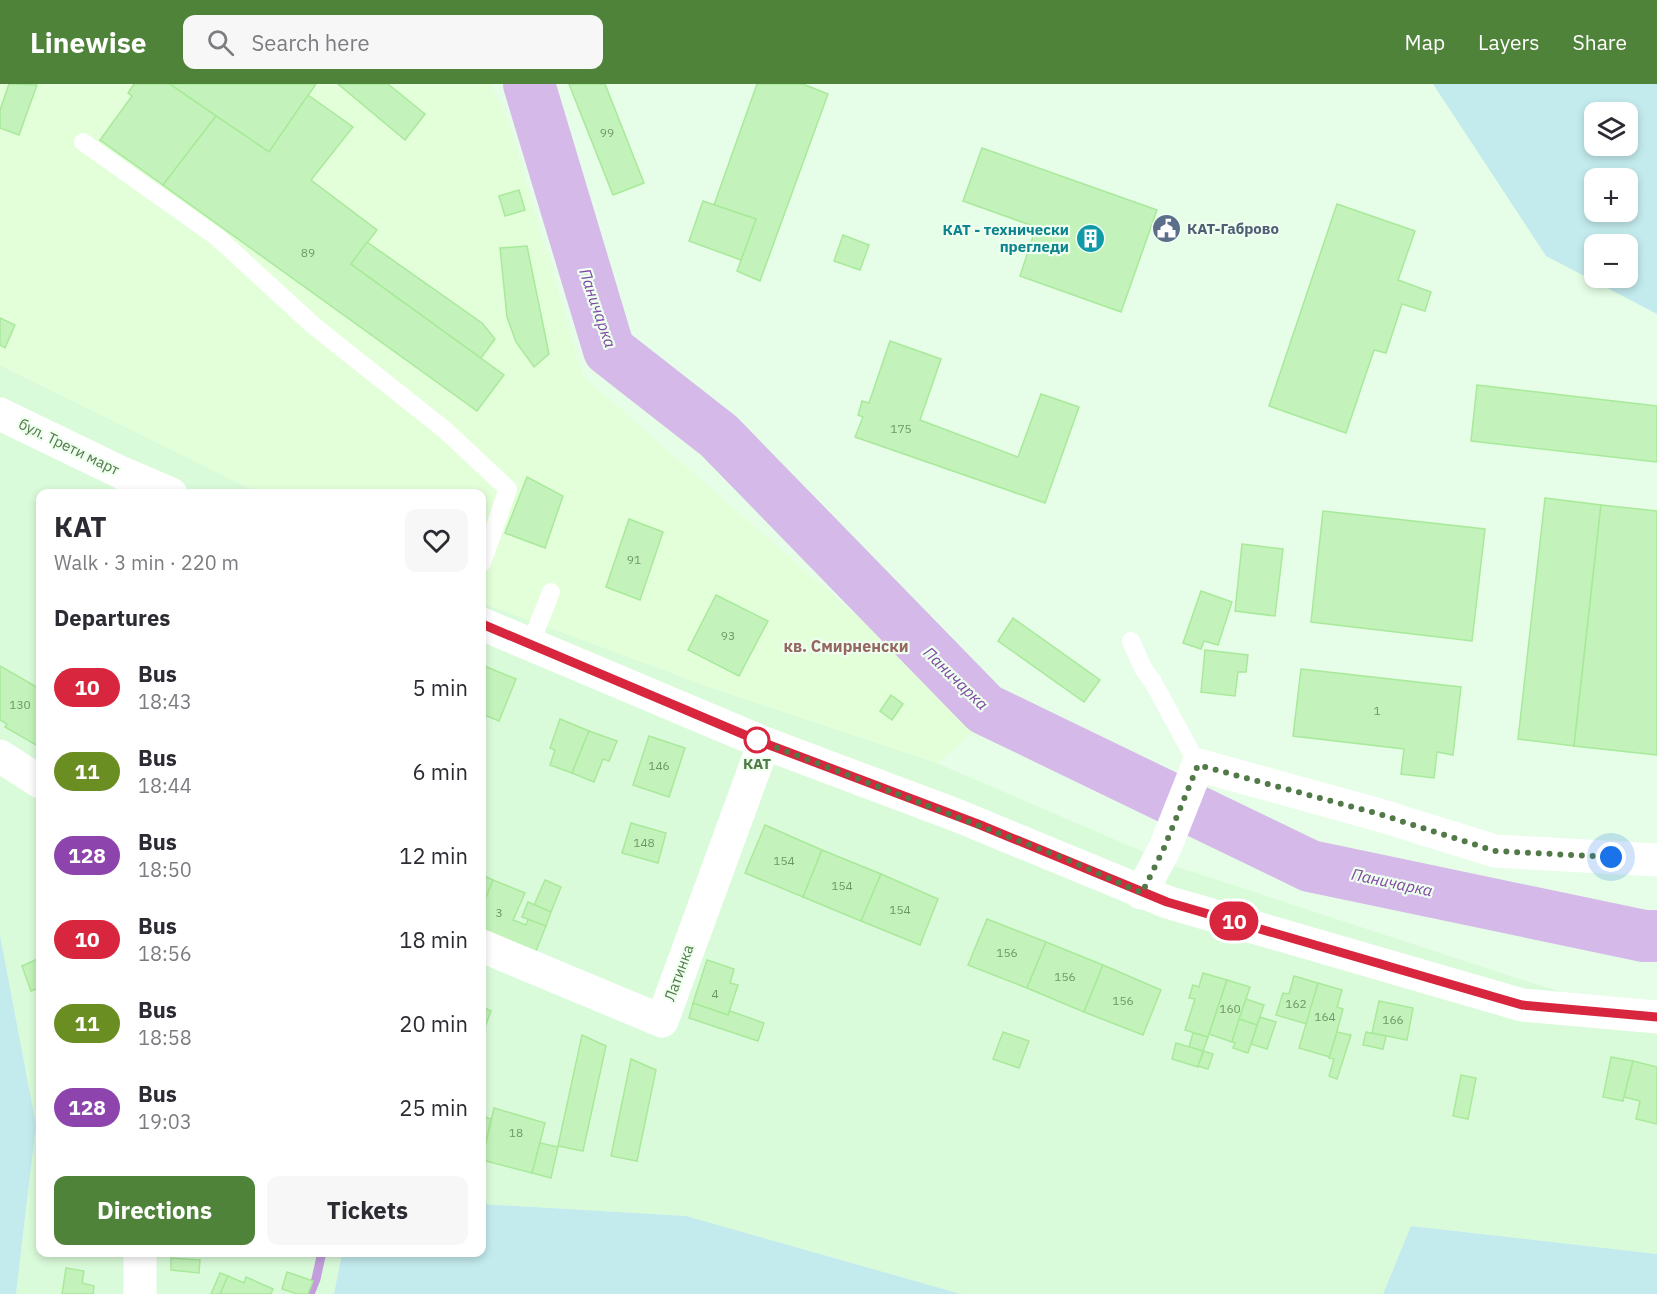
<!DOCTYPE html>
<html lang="en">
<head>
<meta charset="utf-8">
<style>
  body { margin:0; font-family:"IBM Plex Sans",sans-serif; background:#f7f7f7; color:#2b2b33; height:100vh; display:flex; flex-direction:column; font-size:22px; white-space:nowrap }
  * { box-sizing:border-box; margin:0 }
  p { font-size:20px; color:#7c7c81 }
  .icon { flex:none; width:33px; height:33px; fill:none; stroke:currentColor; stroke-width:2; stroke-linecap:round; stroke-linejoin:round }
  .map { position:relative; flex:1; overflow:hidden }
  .details { position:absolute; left:36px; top:405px; width:450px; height:768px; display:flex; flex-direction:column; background:#fff; border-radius:12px; box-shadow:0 3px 9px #0003 }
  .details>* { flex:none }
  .badge { padding:0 12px; border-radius:20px; font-size:21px; line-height:39px }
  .buttons { position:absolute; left:1584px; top:18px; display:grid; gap:12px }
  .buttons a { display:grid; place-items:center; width:54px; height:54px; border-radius:12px; background:#fff; box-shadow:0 3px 9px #0003; font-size:30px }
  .you { position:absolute; width:30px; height:30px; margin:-15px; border:4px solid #fff; border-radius:50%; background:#1a73e8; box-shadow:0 0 0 9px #1a73e833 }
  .map>.badge { position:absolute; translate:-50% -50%; box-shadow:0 0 0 3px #fff }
  h2 { padding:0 18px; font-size:22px; line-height:54px }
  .round { display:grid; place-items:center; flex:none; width:63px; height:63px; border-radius:12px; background:#f7f7f7 }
  .overview { display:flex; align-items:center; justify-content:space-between; height:102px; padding:0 18px }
  h1 { font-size:28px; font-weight:700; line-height:45px }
  .cta { display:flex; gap:12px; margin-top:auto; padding:12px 18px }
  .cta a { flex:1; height:69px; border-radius:12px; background:#50833a; color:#fff; font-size:24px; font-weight:700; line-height:69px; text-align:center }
  .cta a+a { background:#f7f7f7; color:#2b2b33 }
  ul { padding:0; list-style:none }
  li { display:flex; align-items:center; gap:18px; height:84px; padding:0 18px }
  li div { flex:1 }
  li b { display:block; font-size:22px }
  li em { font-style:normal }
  li .badge { min-width:66px; font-weight:700; text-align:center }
  header { display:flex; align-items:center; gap:36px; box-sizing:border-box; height:84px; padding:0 30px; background:#50833a; color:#fff }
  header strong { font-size:28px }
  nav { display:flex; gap:33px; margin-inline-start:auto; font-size:21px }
  .search { width:420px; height:54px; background:#f7f7f7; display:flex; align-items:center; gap:15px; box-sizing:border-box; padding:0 21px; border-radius:12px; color:#7c7c81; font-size:22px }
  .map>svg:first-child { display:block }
</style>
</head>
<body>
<header>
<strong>Linewise</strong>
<div class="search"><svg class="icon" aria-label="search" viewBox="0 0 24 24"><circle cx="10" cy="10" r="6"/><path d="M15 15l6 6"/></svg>Search here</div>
<nav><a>Map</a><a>Layers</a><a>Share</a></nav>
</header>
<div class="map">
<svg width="1657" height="1210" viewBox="0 0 1657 1210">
  <rect width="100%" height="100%" fill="#e6fee7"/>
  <g fill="#dafbda">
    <path d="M0 281 259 409 40 410V1168L342 1169 334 1210H16L36 1041 0 851Z"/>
    <path d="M482 519 718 606 937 679 1181 784 1532 899 1657 937V1170L1412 1142 1383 1210H961L686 1132 482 1120Z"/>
  </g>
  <path fill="#e3ffd9" d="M0 0H490L506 30 583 292 981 641 937 679 718 606 482 519V410L259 409 0 281Z"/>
  <g fill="#c3ebed" fill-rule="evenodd">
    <path d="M1433 0H1657V230L1546 172ZM1628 28V62H1594V28ZM1628 94V128H1594V94ZM1594 160H1628V194H1594Z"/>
    <path d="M0 851 36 1041 16 1210H0Z"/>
    <path d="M482 1120 686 1132 961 1210H334L342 1169 482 1168Z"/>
    <path d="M1411 1142 1657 1170V1210H1383Z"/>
  </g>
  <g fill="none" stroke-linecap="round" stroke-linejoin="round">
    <path stroke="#c39edc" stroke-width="9" d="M310 1210 316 1195 322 1168"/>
    <path stroke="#d5b9e9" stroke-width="52" d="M529 0 609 266 719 352 985 625 1310 782 1644 852H1657"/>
  </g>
  <g fill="#c3f3ba" stroke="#a9e99b" stroke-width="1.5">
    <path d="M9 0 37 1 19 51 0 44V26Z"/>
    <path d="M134 0H170L216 32 163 101 100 56 132 12 128 9Z"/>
    <path d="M170 0H316L269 68Z"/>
    <path d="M338 0H388L425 30 405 56Z"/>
    <path d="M569 0H605L644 99 613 111Z"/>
    <path d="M757 0H803L828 10 760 197 737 187 756 135 714 121Z"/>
    <path d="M308 11 353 43 311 96 377 146 351 180 504 291 477 327 163 101 216 32 269 68Z"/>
    <path d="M982 64 1157 126 1121 228 1020 192 1036 143 963 117Z"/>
    <path d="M519 106 525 126 505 132 499 112Z"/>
    <path d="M703 117 756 135 741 176 689 157Z"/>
    <path d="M1337 120 1415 147 1398 196 1431 208 1425 227 1402 220 1386 269 1374 266 1346 349 1269 322Z"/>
    <path d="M843 151 869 161 860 186 834 177Z"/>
    <path d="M367 158 482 239 495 255 481 274 351 180Z"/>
    <path d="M527 162 549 270 534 283 516 258 507 233 500 164Z"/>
    <path d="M0 234 15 241 5 264 0 261Z"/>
    <path d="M890 257 941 275 920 336 1018 373 1041 310 1079 323 1045 419 855 353 863 333 858 331 862 317 869 319Z"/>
    <path d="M1477 301 1657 322V378L1471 357Z"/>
    <path d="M527 393 563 412 545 464 505 449Z"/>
    <path d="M1545 414 1601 421 1574 662 1518 655Z"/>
    <path d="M1601 421 1657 427V671L1574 662Z"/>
    <path d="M1323 427 1485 445 1472 557 1311 538Z"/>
    <path d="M629 435 663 448 640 516 606 503Z"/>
    <path d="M1242 460 1283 465 1275 532 1235 527Z"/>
    <path d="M1201 507 1232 518 1218 561 1204 557 1201 565 1183 559Z"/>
    <path d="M716 511 768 537 739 592 688 566Z"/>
    <path d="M1013 534 1100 596 1084 618 998 557Z"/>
    <path d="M1205 566 1248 571 1246 588H1238L1235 612 1201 608Z"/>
    <path d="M482 581 516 595 499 637 482 630Z"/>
    <path d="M0 582 40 605V653L36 661 5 643 7 640 0 636Z"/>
    <path d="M1301 585 1461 603 1453 671 1437 668 1434 694 1401 690 1404 665 1293 652Z"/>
    <path d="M891 611 903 620 892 636 880 627Z"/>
    <path d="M560 635 589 647 572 689 550 681 555 666 550 664Z"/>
    <path d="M589 647 617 657 609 677 603 675 594 698 572 689Z"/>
    <path d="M649 652 685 664 669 713 633 701Z"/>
    <path d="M631 739 666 749 658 779 622 769Z"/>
    <path d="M765 741 822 766 803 813 745 789Z"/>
    <path d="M822 766 881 790 861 837 803 813Z"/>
    <path d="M881 790 938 815 920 861 861 837Z"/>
    <path d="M482 791 493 796 482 823Z"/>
    <path d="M493 796 525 809 513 836 526 841 528 835 546 842 534 872 482 850V823Z"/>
    <path d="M545 796 561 803 551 828 534 821Z"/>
    <path d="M528 818 551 828 546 842 522 833Z"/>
    <path d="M987 835 1046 858 1027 904 968 881Z"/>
    <path d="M1046 858 1103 881 1084 928 1027 904Z"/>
    <path d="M40 874V916L36 905 31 907 22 882Z"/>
    <path d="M707 876 734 885 730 899 738 901 728 931 693 919Z"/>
    <path d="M1103 881 1161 906 1143 951 1084 928Z"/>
    <path d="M1203 889 1227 896 1208 953 1185 946 1195 915 1189 914 1193 901 1199 903Z"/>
    <path d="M1294 892 1318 899 1307 940 1276 931 1283 909 1289 910Z"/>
    <path d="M1227 896 1250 903 1232 958 1209 950Z"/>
    <path d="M1318 899 1342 906 1337 923 1343 925 1330 973 1299 964Z"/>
    <path d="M1246 915 1264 921 1257 941 1239 935Z"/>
    <path d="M1379 917 1413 924 1407 956 1372 949Z"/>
    <path d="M693 919 728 931 730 927 764 939 758 957 689 934Z"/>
    <path d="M482 923 491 927 482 951Z"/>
    <path d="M1260 933 1276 938 1267 965 1251 960Z"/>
    <path d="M1239 935 1257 941 1248 969 1233 964 1235 959 1232 958Z"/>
    <path d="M1003 948 1029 957 1019 984 993 975Z"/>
    <path d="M1337 948 1351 951 1337 995 1329 992 1334 975 1329 974Z"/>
    <path d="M1366 948 1386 952 1383 965 1363 961Z"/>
    <path d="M1193 949 1208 953 1203 967 1189 963Z"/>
    <path d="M582 951 606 962 583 1067 558 1062Z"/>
    <path d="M1176 959 1203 967 1198 983 1172 975Z"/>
    <path d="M1204 967 1213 970 1208 985 1198 982Z"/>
    <path d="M1611 973 1633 977 1623 1017 1603 1013Z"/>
    <path d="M631 975 656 986 637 1077 611 1072Z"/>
    <path d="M1633 977 1657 983V1040L1636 1035 1640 1017 1624 1013Z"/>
    <path d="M1461 991 1476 994 1468 1035 1453 1032Z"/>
    <path d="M494 1024 545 1039 532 1089 482 1076Z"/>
    <path d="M482 1032 491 1035 482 1076Z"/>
    <path d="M540 1059 558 1063 551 1094 532 1089Z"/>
    <path d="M171 1174 200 1176 199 1189 171 1186Z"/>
    <path d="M66 1184 84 1187 82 1199 94 1202 93 1210H62Z"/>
    <path d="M287 1188 313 1197 308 1210H297L282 1205Z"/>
    <path d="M220 1189 228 1192 220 1210H211Z"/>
    <path d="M228 1192 244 1199 246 1193 273 1205 271 1210H220Z"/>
  </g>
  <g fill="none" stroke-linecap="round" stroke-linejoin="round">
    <g stroke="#fff" stroke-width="18">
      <path d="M83 58 217 153 314 242 445 346 508 405 482 479"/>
      <path d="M1131 557 1144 586 1153 598 1198 681"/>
      <path d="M530 561 551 508"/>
    </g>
    <g stroke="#fff" stroke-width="33">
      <path d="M0 672 40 698"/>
      <path d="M1141 809 1165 764 1198 681 1379 731 1495 767 1657 776"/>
      <path d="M482 862 662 937 764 659"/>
      <path d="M140 1210V1168"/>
    </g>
    <g stroke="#fff" stroke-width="33">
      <path d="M0 330 122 389 171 410"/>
      <path d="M482 540 764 659 956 731 1167 818 1522 921 1657 933"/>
    </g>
  </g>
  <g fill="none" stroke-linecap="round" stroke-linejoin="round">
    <defs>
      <path id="line" d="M482 540 764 659 978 740 1167 818 1522 921 1657 933"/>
    </defs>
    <use href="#line" stroke="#fff" stroke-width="14"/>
    <use href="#line" stroke="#d7263d" stroke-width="9"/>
    <path stroke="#527948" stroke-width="6" stroke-dasharray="0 10.8" d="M757 656 1066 775 1142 809 1164 764 1198 681 1379 730 1495 767 1611 773"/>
  </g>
  <defs>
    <symbol id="civic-disc" viewBox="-11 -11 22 22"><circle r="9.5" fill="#5c6f8a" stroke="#eeffef"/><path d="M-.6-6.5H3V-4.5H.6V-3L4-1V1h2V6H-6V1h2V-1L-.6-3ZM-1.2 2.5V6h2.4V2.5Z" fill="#fff"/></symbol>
    <symbol id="building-disc" viewBox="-11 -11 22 22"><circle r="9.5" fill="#0f9aa8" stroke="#eeffef"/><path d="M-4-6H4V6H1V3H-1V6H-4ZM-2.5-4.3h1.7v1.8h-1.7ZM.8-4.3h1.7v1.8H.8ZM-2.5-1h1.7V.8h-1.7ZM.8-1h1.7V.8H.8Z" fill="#fff"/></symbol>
  </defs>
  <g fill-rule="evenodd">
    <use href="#civic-disc" x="1150" y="128" width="33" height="33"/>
    <use href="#building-disc" x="1074" y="138" width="33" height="33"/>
  </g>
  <circle fill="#fff" stroke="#d7263d" stroke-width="3" cx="757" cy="656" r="12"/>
  <g text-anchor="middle" stroke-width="4.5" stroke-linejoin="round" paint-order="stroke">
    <g font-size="12" fill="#6e9864">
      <text x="607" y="53">99</text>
      <text x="308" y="173">89</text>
      <text x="901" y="349">175</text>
      <text x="634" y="480">91</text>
      <text x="728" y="556">93</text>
      <text x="20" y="625">130</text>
      <text x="1377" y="631">1</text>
      <text x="659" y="686">146</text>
      <text x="644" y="763">148</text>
      <text x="784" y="781">154</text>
      <text x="842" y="806">154</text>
      <text x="900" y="830">154</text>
      <text x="499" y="833">3</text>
      <text x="1007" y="873">156</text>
      <text x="1065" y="897">156</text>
      <text x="715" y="914">4</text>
      <text x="1123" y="921">156</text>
      <text x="1296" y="924">162</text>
      <text x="1230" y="929">160</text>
      <text x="1325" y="937">164</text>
      <text x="1393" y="940">166</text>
      <text x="516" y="1053">18</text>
    </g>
    <g font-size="15" font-weight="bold" fill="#4e5e75" stroke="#eeffef" text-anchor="start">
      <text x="1187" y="150">КАТ-Габрово</text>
    </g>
    <g font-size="15" font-weight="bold" fill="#0d838f" stroke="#eeffef" text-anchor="end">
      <text x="1069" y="151">КАТ - технически<tspan x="1069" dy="17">прегледи</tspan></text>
    </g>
    <g font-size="15" fill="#527948" stroke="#eeffef">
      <text transform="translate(69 363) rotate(26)" y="5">бул. Трети март</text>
      <text transform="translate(679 889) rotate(-70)" y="5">Латинка</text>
    </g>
    <g font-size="15" font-weight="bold" fill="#527948" stroke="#eeffef">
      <text x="757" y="685">КАТ</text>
    </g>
    <g font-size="16" font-style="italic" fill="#8048a4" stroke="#eeffef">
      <text transform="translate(598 224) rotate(71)" y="6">Паничарка</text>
      <text transform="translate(956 594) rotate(44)" y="6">Паничарка</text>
      <text transform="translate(1392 798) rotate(12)" y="6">Паничарка</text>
    </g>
    <g font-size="16" font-weight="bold" fill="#966660" stroke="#eeffef">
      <text x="846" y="568">кв. Смирненски</text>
    </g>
  </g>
</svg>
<div class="buttons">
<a><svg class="icon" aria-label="layers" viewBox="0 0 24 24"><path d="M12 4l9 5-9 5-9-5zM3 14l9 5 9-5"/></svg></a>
<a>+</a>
<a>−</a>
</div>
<div class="you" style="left:1611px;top:773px"></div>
<b class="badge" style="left:1234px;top:837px;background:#d7263d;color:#fff">10</b>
<section class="details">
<div class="overview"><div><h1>КАТ</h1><p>Walk · 3 min · 220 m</p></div><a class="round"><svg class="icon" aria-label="heart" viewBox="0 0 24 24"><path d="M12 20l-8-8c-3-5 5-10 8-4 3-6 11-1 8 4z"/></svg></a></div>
<h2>Departures</h2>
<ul>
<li><span class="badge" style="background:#d7263d;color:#fff">10</span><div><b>Bus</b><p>18:43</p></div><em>5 min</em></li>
<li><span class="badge" style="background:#6b8e23;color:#fff">11</span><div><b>Bus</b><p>18:44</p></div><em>6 min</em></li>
<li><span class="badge" style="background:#8e44ad;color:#fff">128</span><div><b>Bus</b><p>18:50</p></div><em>12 min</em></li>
<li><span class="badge" style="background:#d7263d;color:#fff">10</span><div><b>Bus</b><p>18:56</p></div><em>18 min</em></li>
<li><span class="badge" style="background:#6b8e23;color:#fff">11</span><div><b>Bus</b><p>18:58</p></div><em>20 min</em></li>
<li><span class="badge" style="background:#8e44ad;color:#fff">128</span><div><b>Bus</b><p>19:03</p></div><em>25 min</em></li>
</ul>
<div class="cta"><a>Directions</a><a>Tickets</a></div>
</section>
</div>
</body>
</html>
